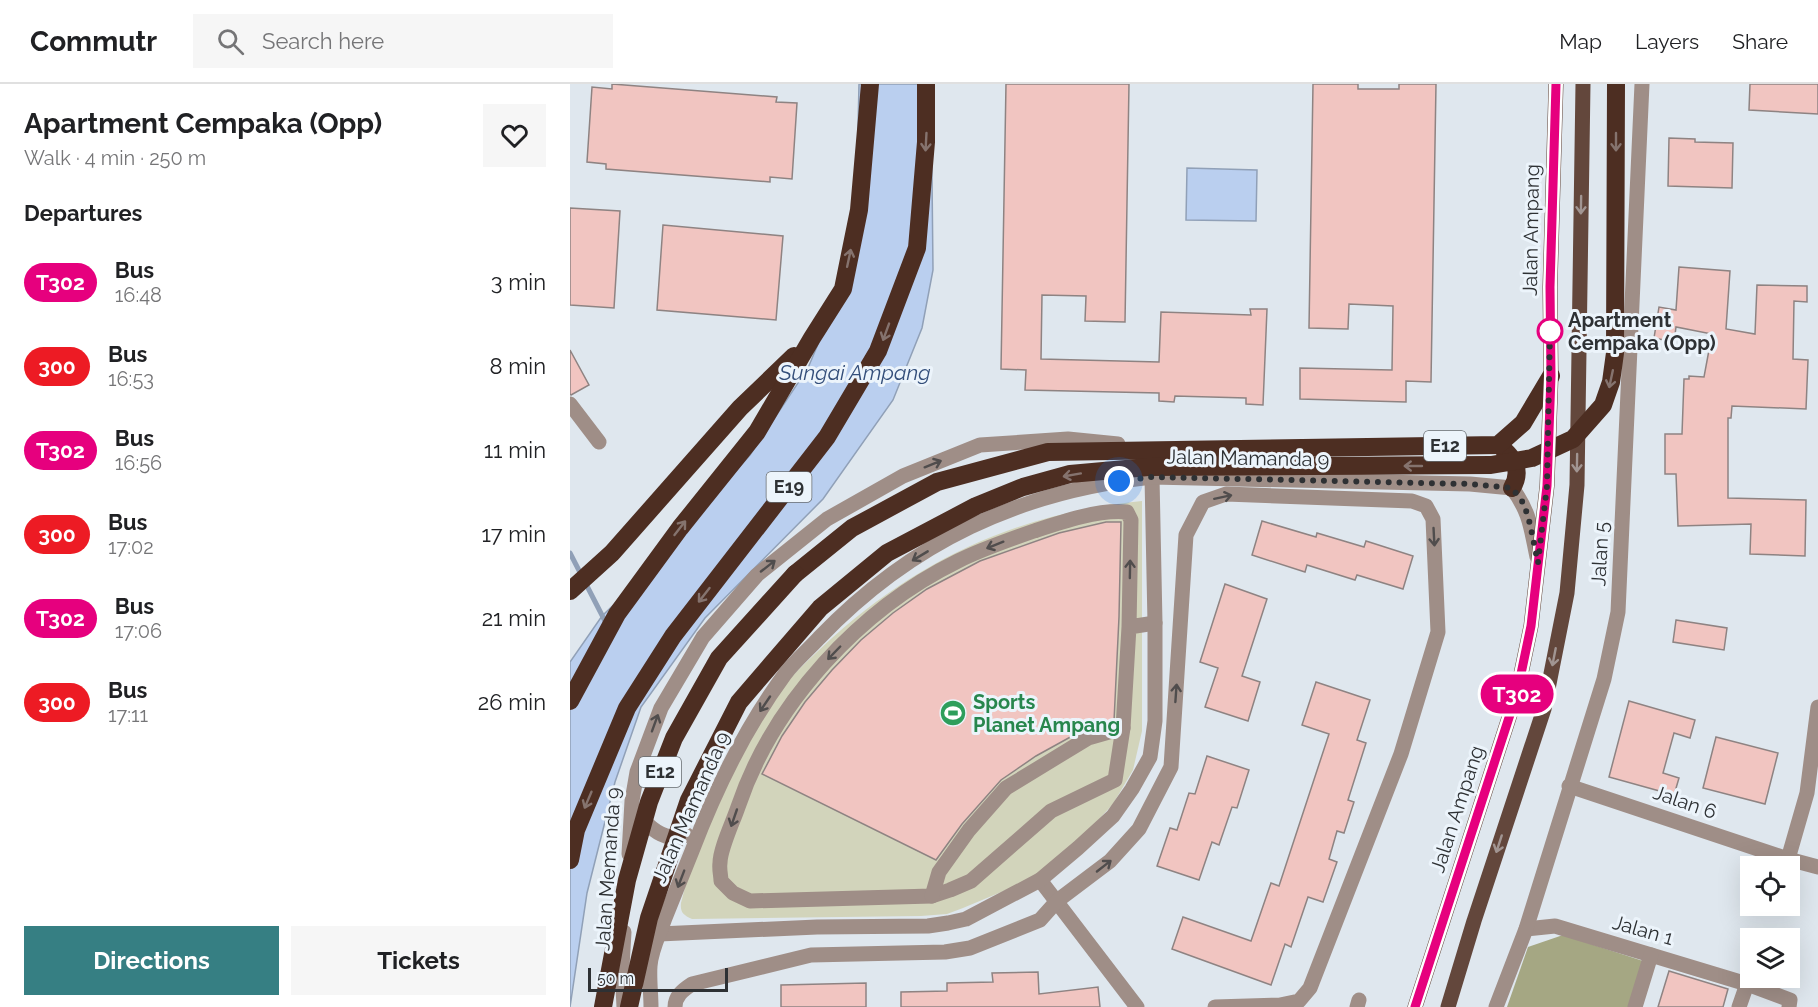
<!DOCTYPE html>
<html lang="en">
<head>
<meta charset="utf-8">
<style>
  body { margin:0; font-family:Raleway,sans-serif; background:#f6f6f6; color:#202124; height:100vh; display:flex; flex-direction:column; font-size:22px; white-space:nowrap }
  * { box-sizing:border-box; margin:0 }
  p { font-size:20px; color:#757577 }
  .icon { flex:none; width:33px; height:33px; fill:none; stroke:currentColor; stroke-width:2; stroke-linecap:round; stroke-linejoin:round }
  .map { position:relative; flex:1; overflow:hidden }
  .sheet { display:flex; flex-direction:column; background:#fff; width:570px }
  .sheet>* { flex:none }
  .badge { padding:0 12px; border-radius:20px; font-size:21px; line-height:39px }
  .buttons { position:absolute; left:1170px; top:772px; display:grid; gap:12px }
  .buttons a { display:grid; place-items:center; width:60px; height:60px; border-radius:0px; background:#fff; box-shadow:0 6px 24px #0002; font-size:30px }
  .scale { position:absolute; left:18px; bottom:15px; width:140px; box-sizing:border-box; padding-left:6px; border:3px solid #2e3134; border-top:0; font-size:16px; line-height:21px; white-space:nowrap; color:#2e3134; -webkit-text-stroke:4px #ecf4fb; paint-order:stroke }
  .you { position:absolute; width:30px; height:30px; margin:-15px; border:4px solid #fff; border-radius:50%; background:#1a73e8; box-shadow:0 0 0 9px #1a73e833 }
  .map>.badge { position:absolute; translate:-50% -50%; box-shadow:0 0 0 3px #fff }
  h2 { padding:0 24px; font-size:22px; line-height:54px }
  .round { display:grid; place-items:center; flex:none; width:63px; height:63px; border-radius:0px; background:#f6f6f6 }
  .summary { display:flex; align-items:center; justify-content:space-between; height:102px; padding:0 24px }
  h1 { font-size:28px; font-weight:700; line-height:45px }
  .action { display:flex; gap:12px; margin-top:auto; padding:12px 24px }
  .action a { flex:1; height:69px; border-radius:0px; background:#367f83; color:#fff; font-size:24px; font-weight:700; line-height:69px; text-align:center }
  .action a+a { background:#f6f6f6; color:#202124 }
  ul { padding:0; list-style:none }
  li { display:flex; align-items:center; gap:18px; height:84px; padding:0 24px }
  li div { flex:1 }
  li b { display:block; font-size:22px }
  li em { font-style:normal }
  li .badge { min-width:66px; font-weight:700; text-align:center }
  header { display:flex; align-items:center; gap:36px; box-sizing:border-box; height:84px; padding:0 30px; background:#fff; border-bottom:2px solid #e0e0e0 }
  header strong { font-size:28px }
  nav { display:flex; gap:33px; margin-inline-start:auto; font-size:21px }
  .search { width:420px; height:54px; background:#f6f6f6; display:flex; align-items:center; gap:15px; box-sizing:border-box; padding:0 21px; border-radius:0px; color:#757577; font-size:22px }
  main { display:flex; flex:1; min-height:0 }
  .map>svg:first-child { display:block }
</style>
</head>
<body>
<header>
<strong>Commutr</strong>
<div class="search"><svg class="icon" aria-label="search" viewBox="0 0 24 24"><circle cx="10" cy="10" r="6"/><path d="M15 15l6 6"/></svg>Search here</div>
<nav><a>Map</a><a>Layers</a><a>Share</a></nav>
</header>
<main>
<section class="sheet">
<div class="summary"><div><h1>Apartment Cempaka (Opp)</h1><p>Walk · 4 min · 250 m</p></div><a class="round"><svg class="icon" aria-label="heart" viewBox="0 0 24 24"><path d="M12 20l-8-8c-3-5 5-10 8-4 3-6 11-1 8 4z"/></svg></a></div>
<h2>Departures</h2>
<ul>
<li><span class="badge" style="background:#e6007e;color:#fff">T302</span><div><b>Bus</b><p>16:48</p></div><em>3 min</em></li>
<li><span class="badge" style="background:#ed1b24;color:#fff">300</span><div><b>Bus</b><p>16:53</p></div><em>8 min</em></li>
<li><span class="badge" style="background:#e6007e;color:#fff">T302</span><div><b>Bus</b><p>16:56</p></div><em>11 min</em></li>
<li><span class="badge" style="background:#ed1b24;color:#fff">300</span><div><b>Bus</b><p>17:02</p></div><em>17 min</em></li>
<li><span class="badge" style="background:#e6007e;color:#fff">T302</span><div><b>Bus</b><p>17:06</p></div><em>21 min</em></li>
<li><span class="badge" style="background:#ed1b24;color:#fff">300</span><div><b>Bus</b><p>17:11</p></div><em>26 min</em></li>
</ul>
<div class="action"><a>Directions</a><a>Tickets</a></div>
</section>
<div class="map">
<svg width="1248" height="923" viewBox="0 0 1248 923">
  <rect width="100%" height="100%" fill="#dfe7ee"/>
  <path fill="#d2d4bb" d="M572 417V647L563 686 543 720 517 748 473 787 448 801 393 824 377 830 351 832 122 835C113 831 110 828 111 819 119 788 127 757 140 728 150 707 163 688 174 668 184 650 193 630 205 613 218 594 245 570 262 554 353 473 450 429 572 417Z"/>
  <path fill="#a5a783" d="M993 851 1073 877 1058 923H937L958 863Z"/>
  <g fill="#bacfef" stroke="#90a0b7" stroke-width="1.5">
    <path d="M289 0H361L363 186 352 244 323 316 253 415 135 534 71 623 45 698 17 809 0 923V578L32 532 55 510 180 371 238 284 271 205 286 131Z"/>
    <path d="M617 84 687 86 686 137 616 136Z"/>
  </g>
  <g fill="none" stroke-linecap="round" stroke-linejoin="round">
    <path stroke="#90a0b7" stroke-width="5" d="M0 469 35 537"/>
  </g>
  <g fill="#f1c5c1" stroke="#8e8382" stroke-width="1.5">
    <path d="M42 0 207 13 206 18 227 19 222 95 200 93V98L36 85V80L17 78 22 3 42 5Z"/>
    <path d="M436 0H559L555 238 515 237 516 212 472 211 471 275 589 278 591 228 681 231 680 225H697L693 321 676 320V314L605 312 604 318 589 317V309L455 306 456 286 431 285Z"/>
    <path d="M743 0H788V5H829V0H866L861 298 836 297V318L730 315V284L822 286 823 222 779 220 778 245 739 244Z"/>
    <path d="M1180 0H1248V30L1179 26Z"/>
    <path d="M1099 54 1125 55V58L1163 59 1162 104 1098 102Z"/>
    <path d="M0 124 50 127 44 224 0 221Z"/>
    <path d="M93 141 213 152 206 236 87 226Z"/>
    <path d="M1109 183 1160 187 1156 245 1185 250 1187 201 1237 202V218L1224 217 1223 275 1238 276 1236 325 1162 322 1161 334H1158V414L1236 416 1235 472 1180 470 1181 440 1108 442 1106 390H1095V350H1112L1114 295H1119V292L1134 293 1142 250 1106 243 1104 258 1084 254 1089 223 1106 226Z"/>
    <path d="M0 266 19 301 1 311 0 310Z"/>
    <path d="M692 437 746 453 747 449 794 463 796 457 843 472 833 505 787 491 785 496 737 481 735 488 682 471Z"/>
    <path d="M536 438H551L549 533 544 637 513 646 466 672 431 696 392 740 366 776 192 690 212 652 235 618 262 586 291 556 323 529 357 505 410 477 489 449Z"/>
    <path d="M655 500 697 515 672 592 690 598 678 637 635 623 648 584 630 578Z"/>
    <path d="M1106 536 1157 544 1154 566 1103 558Z"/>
    <path d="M746 598 800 616 787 656 796 659 778 716 784 718 774 749 767 747 759 775 767 778 753 818 738 813 721 863 715 860 701 901 602 865 613 833 681 857 701 799 709 802 759 650 732 641Z"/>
    <path d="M1059 617 1125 636 1120 654 1104 649 1093 689 1109 694 1104 711 1039 693Z"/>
    <path d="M1146 653 1208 669 1195 720 1133 704Z"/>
    <path d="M637 672 679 686 667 724 662 723 649 761 642 758 629 796 587 782 600 744 607 746 619 709 625 710Z"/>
    <path d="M1099 887 1158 905 1153 923H1088Z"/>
    <path d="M468 888 469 910 528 903 530 923H331V908L377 907V899L423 898 422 889Z"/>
    <path d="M296 899V923H211V901Z"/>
  </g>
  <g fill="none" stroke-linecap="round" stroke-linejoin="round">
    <g stroke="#9f8e87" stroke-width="15">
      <path d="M0 320 29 358"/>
      <path d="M559 543 561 436 557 428C529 425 491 438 464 447 438 456 412 465 388 477 290 525 203 619 168 723 163 738 150 765 150 779 149 785 151 792 151 797L163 809 180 817 362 812 380 806 401 797 481 727 545 696 553 644 559 543 585 539"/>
      <path d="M999 702 1218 775 1248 783"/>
      <path d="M69 731C81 746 97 759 117 751"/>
      <path d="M59 770 62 717 67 688 91 624 133 553 187 491 257 435 333 392 410 361 498 355 548 360"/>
      <path d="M1218 775 1237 709 1248 623"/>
      <path d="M470 796 567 923"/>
      <path d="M362 812 369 788 399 746 436 704 518 654 553 644"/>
      <path d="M956 845 985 842 1177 900 1220 916 1219 923"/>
      <path d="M54 848 52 883 54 923"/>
      <path d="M82 853 89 850 247 843 358 842 378 839 396 835 470 796 508 764 543 732 562 705 580 673 585 637V539L582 393"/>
      <path d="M81 923C81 910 79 895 80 882 81 866 90 849 95 834 104 812 113 789 122 767 146 704 175 644 215 590 225 577 238 566 249 554 341 458 450 407 582 393L900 400 942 404C960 428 961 445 967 473"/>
      <path d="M105 923C105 912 113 906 122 900L241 871 375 868 400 864 470 836 487 817 540 777 569 745 601 683 616 451 633 418 656 410 842 417 856 422 863 435 868 548 831 670 740 904 729 917 710 921 645 923"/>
      <path d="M787 923 789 916"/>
      <path d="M926 923 956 845 1034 595 1048 528 1072 0"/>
      <path d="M1065 923 1081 871"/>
      <path d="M1169 923 1177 900"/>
    </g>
    <g stroke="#63473c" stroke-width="15">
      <path d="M845 923 947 609 961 542 977 402 981 292 980 203 986 0"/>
      <path d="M878 923 904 837 974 625 997 509 1007 401 1013 0"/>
    </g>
    <g stroke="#4d2e22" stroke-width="18">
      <path d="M934 366C946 377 951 389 942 404"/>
      <path d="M225 490 282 444 367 398 478 368 928 361 953 339 981 292"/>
      <path d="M0 507 42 469 170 324 224 272"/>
      <path d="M0 617 47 530 110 444 187 348 242 254 273 205 289 126 300 0"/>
      <path d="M0 776 6 746 57 624 103 552 257 353 308 267 347 164 356 58V0"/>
    </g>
    <g stroke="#4d2e22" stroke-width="18">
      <path d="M33 923 57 796 79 718 104 654 149 574 225 490"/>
      <path d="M59 923 79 834 119 716 169 618 250 524 317 469 406 422 453 403 500 390 578 383 921 381 962 374 1003 355 1033 321 1041 298 1045 269 1046 0"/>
    </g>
  </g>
  <defs><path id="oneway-shaft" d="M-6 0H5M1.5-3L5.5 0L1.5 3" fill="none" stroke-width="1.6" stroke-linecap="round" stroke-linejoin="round" transform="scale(1.5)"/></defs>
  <g stroke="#85736e">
    <use href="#oneway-shaft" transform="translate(356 58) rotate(93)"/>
    <use href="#oneway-shaft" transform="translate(1046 58) rotate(90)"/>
    <use href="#oneway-shaft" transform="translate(279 174) rotate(-78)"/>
    <use href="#oneway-shaft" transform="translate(316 248) rotate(110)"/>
    <use href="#oneway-shaft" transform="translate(1041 295) rotate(102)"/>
    <use href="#oneway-shaft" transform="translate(843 382) rotate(180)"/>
    <use href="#oneway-shaft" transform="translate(502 391) rotate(170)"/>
    <use href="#oneway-shaft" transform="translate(110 444) rotate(-52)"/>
    <use href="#oneway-shaft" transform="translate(134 511) rotate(128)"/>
    <use href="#oneway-shaft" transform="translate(18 716) rotate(113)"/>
  </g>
  <g stroke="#a19592">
    <use href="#oneway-shaft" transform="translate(1011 121) rotate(91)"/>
    <use href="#oneway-shaft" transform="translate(1007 379) rotate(91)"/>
    <use href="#oneway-shaft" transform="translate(984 573) rotate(101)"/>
    <use href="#oneway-shaft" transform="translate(929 760) rotate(108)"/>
  </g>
  <g stroke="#504d4d">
    <use href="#oneway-shaft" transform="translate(363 380) rotate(-22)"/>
    <use href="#oneway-shaft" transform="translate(653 413) rotate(-12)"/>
    <use href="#oneway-shaft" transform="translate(864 453) rotate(87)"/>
    <use href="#oneway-shaft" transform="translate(425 461) rotate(158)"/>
    <use href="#oneway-shaft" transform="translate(350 472) rotate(149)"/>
    <use href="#oneway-shaft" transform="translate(198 482) rotate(-38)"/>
    <use href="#oneway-shaft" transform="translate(560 485) rotate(-89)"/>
    <use href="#oneway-shaft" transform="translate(264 569) rotate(134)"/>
    <use href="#oneway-shaft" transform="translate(606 609) rotate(-86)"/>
    <use href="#oneway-shaft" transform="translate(195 620) rotate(124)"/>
    <use href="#oneway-shaft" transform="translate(85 639) rotate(-70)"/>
    <use href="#oneway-shaft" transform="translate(164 734) rotate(109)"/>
    <use href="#oneway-shaft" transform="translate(534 782) rotate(-38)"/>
    <use href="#oneway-shaft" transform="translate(111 795) rotate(111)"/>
  </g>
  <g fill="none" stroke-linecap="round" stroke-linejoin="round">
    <defs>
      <path id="line" d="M845 923 947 609 961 542 977 402 981 292 980 203 986 0"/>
    </defs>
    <use href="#line" stroke="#fff" stroke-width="14"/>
    <use href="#line" stroke="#e6007e" stroke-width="9"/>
    <path stroke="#2e3134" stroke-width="6" stroke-dasharray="0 10.8" d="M549 397 582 393 900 400 942 404 954 420 960 440 968 479 977 402 980 247"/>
  </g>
  <defs>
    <symbol id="stadium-disc" viewBox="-11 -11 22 22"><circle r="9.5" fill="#2e9e5b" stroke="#ecf4fb"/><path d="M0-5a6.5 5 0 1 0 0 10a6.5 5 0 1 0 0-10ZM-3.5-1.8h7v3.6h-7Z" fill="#fff"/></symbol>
  </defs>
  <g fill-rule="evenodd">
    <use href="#stadium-disc" x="368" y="614" width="30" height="30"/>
  </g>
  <circle fill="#fff" stroke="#e6007e" stroke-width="3" cx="980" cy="247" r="12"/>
  <g text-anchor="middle" stroke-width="6" stroke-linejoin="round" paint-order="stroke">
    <g fill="#ecf4fb" stroke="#676c70" stroke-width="1.5">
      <rect x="854" y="347" width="42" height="30" rx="4.5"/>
      <rect x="196.5" y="388" width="45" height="30" rx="4.5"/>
      <rect x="69" y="673" width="42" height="30" rx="4.5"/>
    </g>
    <g font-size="18" font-weight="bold" fill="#2e3134">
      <text x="875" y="368">E12</text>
      <text x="219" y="409">E19</text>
      <text x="90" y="694">E12</text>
    </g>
    <g font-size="20" fill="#2e3134" stroke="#ecf4fb">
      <text transform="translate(961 146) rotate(-89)" y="7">Jalan Ampang</text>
      <text transform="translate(678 374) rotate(1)" y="7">Jalan Mamanda 9</text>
      <text transform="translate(1030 470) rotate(-87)" y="7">Jalan 5</text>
      <text transform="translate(1115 718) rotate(19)" y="7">Jalan 6</text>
      <text transform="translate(121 723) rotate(-66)" y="7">Jalan Mamanda 9</text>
      <text transform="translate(887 725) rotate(-72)" y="7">Jalan Ampang</text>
      <text transform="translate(38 785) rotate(-86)" y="7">Jalan Memanda 9</text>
      <text transform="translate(1073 846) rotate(16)" y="7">Jalan 1</text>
    </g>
    <g font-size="20" font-weight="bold" fill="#2e3134" stroke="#ecf4fb" text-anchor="start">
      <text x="998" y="243">Apartment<tspan x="998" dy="23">Cempaka (Opp)</tspan></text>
    </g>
    <g font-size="20" font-weight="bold" fill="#27864d" stroke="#ecf4fb" text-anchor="start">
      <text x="403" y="625">Sports<tspan x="403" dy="23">Planet Ampang</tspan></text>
    </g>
    <g font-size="21" font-style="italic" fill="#334e7a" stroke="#ecf4fb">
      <text x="285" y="296">Sungai Ampang</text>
    </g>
  </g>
</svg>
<div class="buttons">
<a><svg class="icon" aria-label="locate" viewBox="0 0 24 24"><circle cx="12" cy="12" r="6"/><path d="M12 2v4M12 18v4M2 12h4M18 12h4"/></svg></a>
<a><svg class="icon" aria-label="layers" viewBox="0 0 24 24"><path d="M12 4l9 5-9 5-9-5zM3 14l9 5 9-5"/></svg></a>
</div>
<div class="scale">50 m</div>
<div class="you" style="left:549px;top:397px"></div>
<b class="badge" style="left:947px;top:610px;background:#e6007e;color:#fff">T302</b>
</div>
</main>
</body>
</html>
